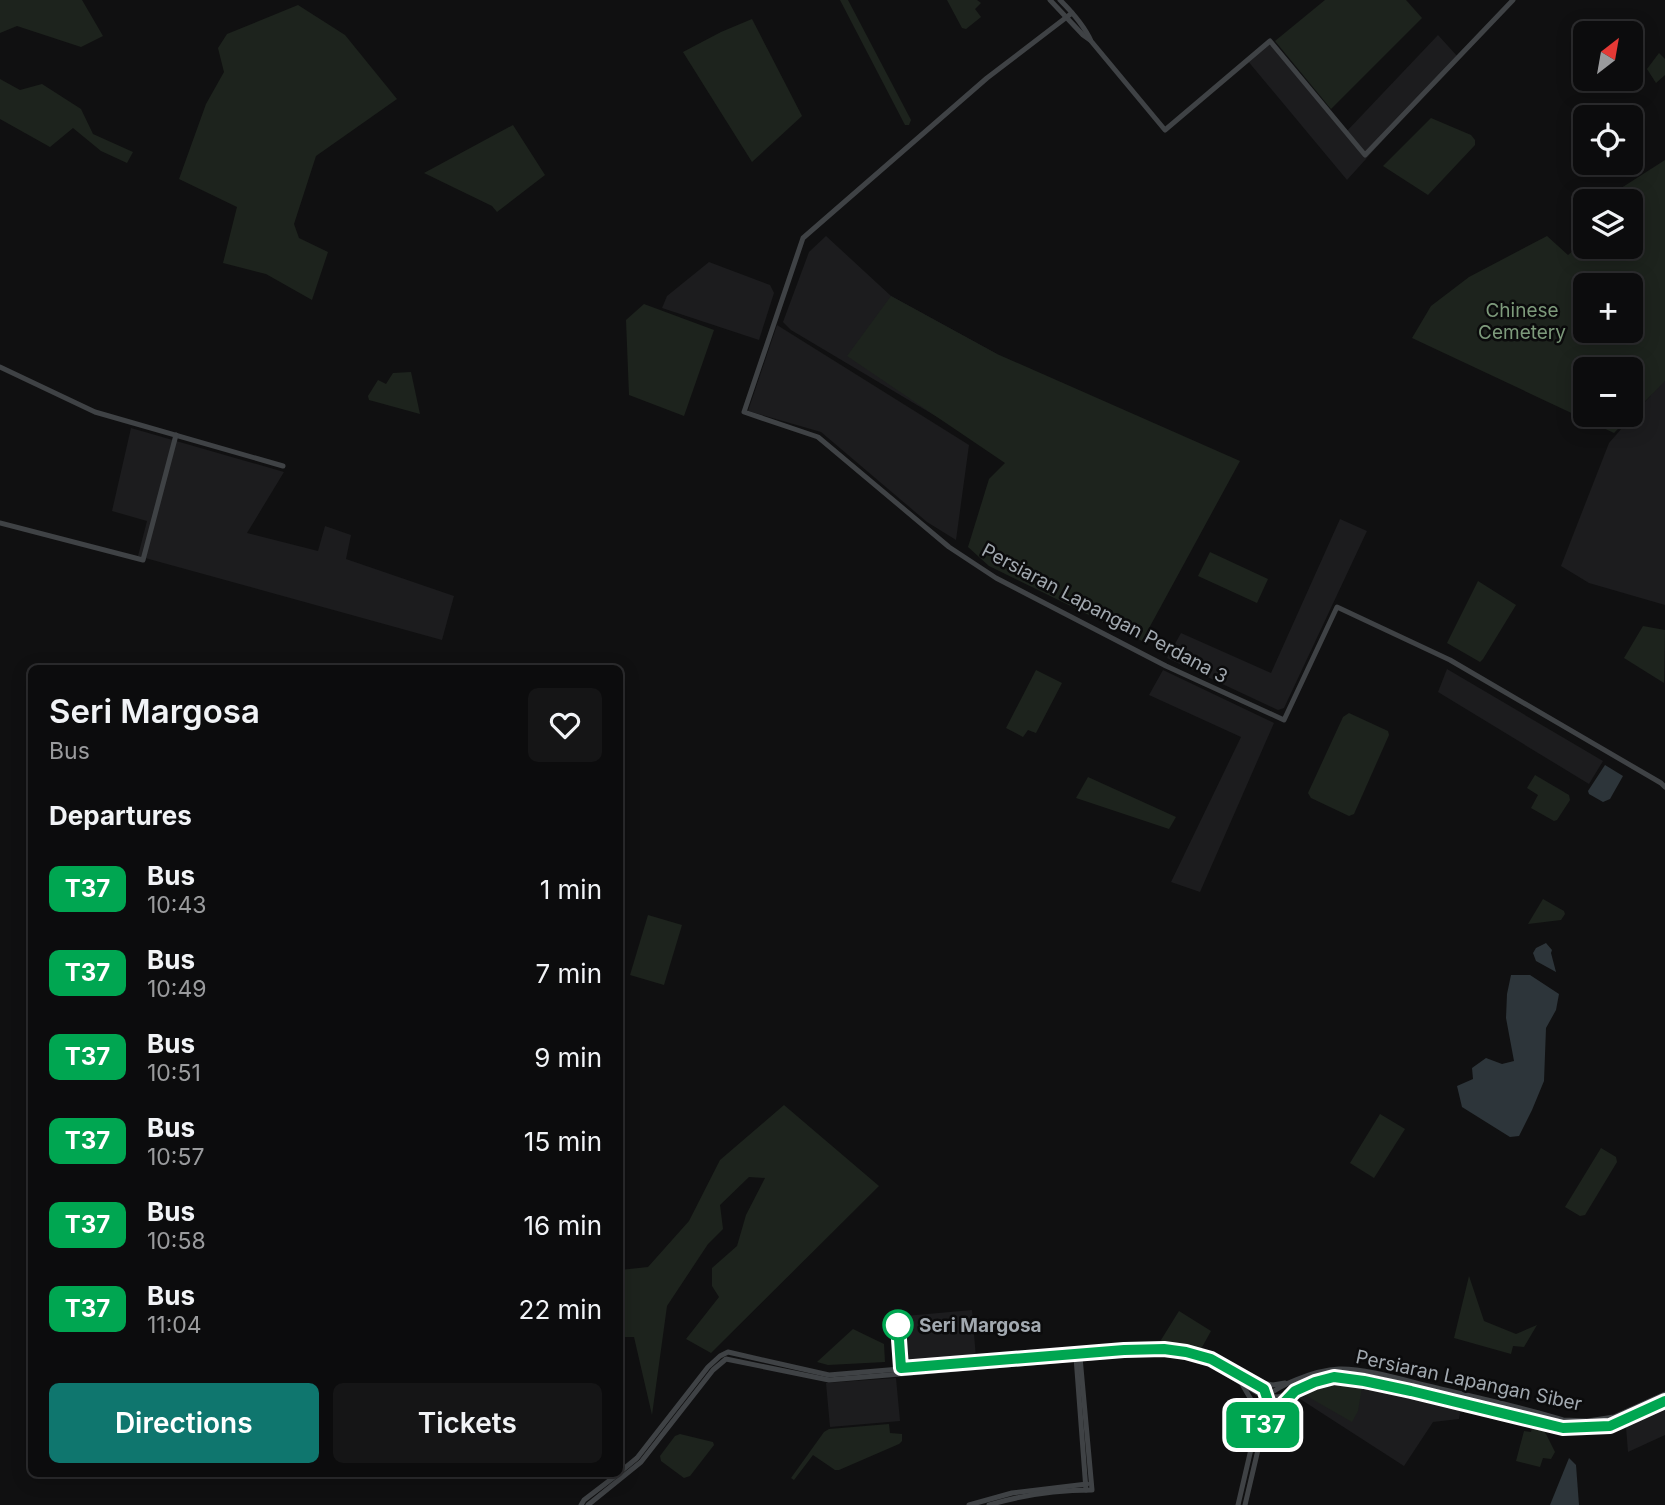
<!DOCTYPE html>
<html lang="en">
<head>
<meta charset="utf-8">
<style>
  body { margin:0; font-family:Inter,sans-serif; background:#151516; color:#f1f3f6; height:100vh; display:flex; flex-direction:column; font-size:26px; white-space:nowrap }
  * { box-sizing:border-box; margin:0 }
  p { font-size:23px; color:#9a9b9d }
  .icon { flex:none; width:38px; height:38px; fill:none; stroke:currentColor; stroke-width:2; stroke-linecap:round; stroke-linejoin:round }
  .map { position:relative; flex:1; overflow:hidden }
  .side { position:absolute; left:28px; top:665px; width:595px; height:812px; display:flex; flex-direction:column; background:#0c0c0d; border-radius:10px; box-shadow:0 4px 18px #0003,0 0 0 2px #2c2c2e }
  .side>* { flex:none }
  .badge { padding:0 14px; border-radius:10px; font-size:24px; line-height:46px }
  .needle { width:46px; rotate:31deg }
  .tools { position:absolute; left:1573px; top:21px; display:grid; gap:14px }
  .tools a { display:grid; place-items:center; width:70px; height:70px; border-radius:10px; background:#0c0c0d; box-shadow:0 4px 18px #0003,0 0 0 2px #2c2c2e; font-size:35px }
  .map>.badge { position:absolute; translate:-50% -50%; box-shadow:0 0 0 4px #fff }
  h2 { padding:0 21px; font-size:26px; line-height:63px }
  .round { display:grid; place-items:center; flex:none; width:74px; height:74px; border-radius:10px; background:#151516 }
  .summary { display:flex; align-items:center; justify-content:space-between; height:119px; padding:0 21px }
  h1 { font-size:33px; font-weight:600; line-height:52px }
  .cta { display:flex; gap:14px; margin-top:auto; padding:14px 21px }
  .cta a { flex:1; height:80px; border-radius:10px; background:#0f766e; color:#fff; font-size:28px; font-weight:600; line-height:80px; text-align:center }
  .cta a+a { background:#151516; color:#f1f3f6 }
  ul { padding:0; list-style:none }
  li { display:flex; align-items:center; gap:21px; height:84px; padding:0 21px }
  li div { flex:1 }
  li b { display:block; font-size:26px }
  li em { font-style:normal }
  li .badge { min-width:77px; font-weight:700; text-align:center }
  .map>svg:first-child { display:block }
</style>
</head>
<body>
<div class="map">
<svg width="1665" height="1505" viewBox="0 0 1665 1505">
  <rect width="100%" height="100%" fill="#101011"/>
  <g fill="#1c1c1e">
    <path d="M1438 35 1458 57 1347 180 1247 60 1270 42 1346 132Z"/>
    <path d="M826 236 891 296 997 354 954 427 791 330 783 322 809 252Z"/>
    <path d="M709 262 770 285 774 293 759 340 662 308 667 296Z"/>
    <path d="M777 325 969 445 956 540 927 522 821 432 748 411Z"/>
    <path d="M1665 379V605L1589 583 1561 566 1609 443Z"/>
    <path d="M131 428 284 472 247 533 318 551 325 526 351 535 346 559 454 596 442 640 138 556 147 521 112 511Z"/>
    <path d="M1340 519 1367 531 1284 708 1278 710 1167 658 1181 633 1271 673Z"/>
    <path d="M1447 669 1603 761 1589 784 1438 692Z"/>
    <path d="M1163 670 1274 723 1200 892 1171 882 1241 737 1149 695Z"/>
    <path d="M972 1310 976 1358 896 1365 894 1317Z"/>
    <path d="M896 1378 900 1421 830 1427 826 1383Z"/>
    <path d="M1344 1382 1396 1391 1461 1408 1459 1419 1433 1422 1404 1466 1297 1397 1309 1388Z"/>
    <path d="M1665 1408V1435L1628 1452 1626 1427Z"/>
  </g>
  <g fill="#1d231d" fill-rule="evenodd">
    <path d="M0 0H82L103 36 81 47 17 26 0 33Z"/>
    <path d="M840 0H848L911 120 909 125H905Z"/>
    <path d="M947 0H977L981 3 975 9 981 17 966 29 962 28Z"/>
    <path d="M1325 0H1406L1422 18 1331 109 1275 41Z"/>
    <path d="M298 5 345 35 397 99 316 156 294 224 299 238 328 252 312 300 266 274 223 263 237 207 179 179 206 104 224 72 218 48 227 34Z"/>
    <path d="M752 19 802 116 752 162 683 52 721 32Z"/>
    <path d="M1659 53 1665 59V75L1656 83 1647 69Z"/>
    <path d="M0 79 20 90 42 84 81 109 93 134 133 152 127 163 101 151 73 128 50 147 0 119Z"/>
    <path d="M1431 118 1471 135 1475 140V145L1428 195 1383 166Z"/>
    <path d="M513 125 545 175 497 212 492 206 424 173Z"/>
    <path d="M1665 160V381L1614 433 1412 338 1431 306 1469 277 1547 236 1568 255 1585 241 1586 247H1631V201H1604V199ZM1586 285H1631V331H1586ZM1586 369H1631V415H1586Z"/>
    <path d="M891 296 997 354 1240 461 1142 641 989 566 968 547 989 479 1005 463 847 356Z"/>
    <path d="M644 304 714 330 684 416 629 395 626 320Z"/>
    <path d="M411 372 420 414 369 400 368 396 378 380 386 384 393 373Z"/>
    <path d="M1210 552 1268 579 1257 603 1198 576Z"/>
    <path d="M1478 581 1516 605 1483 659 1480 662 1447 643Z"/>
    <path d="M1643 626 1665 630 1664 683 1624 658Z"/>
    <path d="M1036 670 1062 683 1036 733 1028 730 1023 737 1006 728Z"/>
    <path d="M1349 713 1388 731 1389 735 1354 814 1349 816 1311 798 1308 793 1343 717Z"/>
    <path d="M1535 775 1569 795 1570 800 1557 820 1554 821 1531 808 1538 795 1527 788Z"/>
    <path d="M1088 777 1176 817 1169 829 1076 798Z"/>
    <path d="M1543 899 1564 911 1565 914 1561 920 1528 924Z"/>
    <path d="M648 915 682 925 664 985 630 975Z"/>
    <path d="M784 1105 879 1186 711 1353 686 1339 719 1297 712 1286V1268L737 1246 746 1215 765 1178 749 1177 720 1205 723 1229 708 1244 667 1306 652 1415 634 1337H620V1270L648 1267 689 1221 720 1160Z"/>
    <path d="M1380 1114 1405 1129 1374 1178 1350 1163Z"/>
    <path d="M1601 1148 1616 1157 1617 1162 1585 1215 1580 1216 1565 1207Z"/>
    <path d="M1469 1276 1484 1321 1516 1334 1537 1325 1524 1347 1513 1346 1511 1354 1454 1338Z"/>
    <path d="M1179 1311 1211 1331 1201 1349 1188 1345 1163 1343 1161 1340Z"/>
    <path d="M853 1329 884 1344 885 1362 828 1365 817 1362Z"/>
    <path d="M1343 1384 1362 1387 1358 1411 1352 1422 1305 1395 1308 1390Z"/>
    <path d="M889 1424 890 1433 902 1434V1441L899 1444 839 1470H835L813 1455 794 1480 791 1478 824 1432 829 1429Z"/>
    <path d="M1536 1427 1543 1428 1555 1452 1551 1459 1543 1458 1540 1467 1516 1461 1524 1431 1531 1432 1532 1428Z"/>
    <path d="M680 1434 713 1442 714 1445 690 1476 684 1478 661 1461 660 1456 675 1436Z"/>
  </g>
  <g fill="#2d353a">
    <path d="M1605 765 1623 776 1610 799 1603 802 1589 794 1588 791Z"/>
    <path d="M1546 943 1552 950 1551 953 1556 972 1536 961 1533 953 1536 948Z"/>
    <path d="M1511 975H1530L1559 994 1556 1010 1546 1028 1544 1081 1532 1110 1519 1136 1510 1137 1462 1107 1457 1086 1473 1079 1472 1068 1486 1058 1502 1064 1514 1061 1506 1018 1507 994Z"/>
    <path d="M1569 1458 1576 1465 1579 1505H1550Z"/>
  </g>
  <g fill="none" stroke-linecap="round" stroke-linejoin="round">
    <g stroke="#3f4245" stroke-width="5">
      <path d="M1050 0 1083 35 1090 40"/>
      <path d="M1060 0C1072 12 1084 25 1091 41L1165 130 1270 41 1365 155 1513 0"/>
      <path d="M1072 13 987 78 803 238 744 412 818 437 949 547 996 578 1166 666 1284 720 1337 607 1450 660 1661 783 1665 787"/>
      <path d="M0 367 95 412 283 466"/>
      <path d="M0 523 143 560 176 435"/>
      <path d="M1076 1357 1086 1490"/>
      <path d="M1257 1382 1273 1385 1285 1383"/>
      <path d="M1242 1384 1253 1403 1255 1423"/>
      <path d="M1264 1429 1275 1412 1293 1393"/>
      <path d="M620 1472 637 1458 708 1367 720 1356 728 1352 829 1375 1124 1350C1149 1349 1175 1347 1200 1355 1223 1362 1244 1377 1264 1389L1269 1403 1245 1505"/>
      <path d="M581 1505 584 1500 618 1474"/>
      <path d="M588 1505 641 1462 713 1370 726 1359 829 1380 1124 1355 1158 1354 1180 1356 1199 1360 1214 1366 1261 1395 1267 1396 1278 1397 1285 1395 1326 1379 1346 1378 1411 1391 1563 1428 1610 1426 1665 1401"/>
      <path d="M969 1505 1012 1493 1087 1484"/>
      <path d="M989 1505C1022 1495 1057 1490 1092 1490L1080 1357"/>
      <path d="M1238 1505 1262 1402C1274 1385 1317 1370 1339 1369 1365 1368 1407 1381 1433 1387 1477 1398 1521 1407 1563 1420L1588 1421 1614 1417 1665 1394"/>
    </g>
  </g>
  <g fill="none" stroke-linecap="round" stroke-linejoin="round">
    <defs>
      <path id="line" d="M898 1325 901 1368 1124 1350 1164 1349 1186 1352 1211 1359 1264 1389 1269 1404 1261 1436 1275 1412 1295 1391 1315 1382 1334 1377 1364 1381 1411 1391 1563 1428 1610 1426 1665 1401"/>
    </defs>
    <use href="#line" stroke="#fff" stroke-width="16"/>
    <use href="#line" stroke="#00a651" stroke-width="10"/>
  </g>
  <circle fill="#fff" stroke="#00a651" stroke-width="3.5" cx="898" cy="1325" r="14"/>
  <g text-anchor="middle" stroke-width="5" stroke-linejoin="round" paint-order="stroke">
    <g font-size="19" fill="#7d9a7b" stroke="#0b0b0c">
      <text x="1522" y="317">Chinese<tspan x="1522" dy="22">Cemetery</tspan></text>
    </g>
    <g font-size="19" fill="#a2a9b0" stroke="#0b0b0c">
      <text transform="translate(1105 613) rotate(28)" y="7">Persiaran Lapangan Perdana 3</text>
      <text transform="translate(1469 1380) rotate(12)" y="7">Persiaran Lapangan Siber</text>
    </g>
    <g font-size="19" font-weight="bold" fill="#a2a9b0" stroke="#0b0b0c" text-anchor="start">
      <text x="919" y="1332">Seri Margosa</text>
    </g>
  </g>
</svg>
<div class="tools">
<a><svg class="needle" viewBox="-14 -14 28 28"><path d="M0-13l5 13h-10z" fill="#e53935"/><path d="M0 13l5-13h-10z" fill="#9a9b9d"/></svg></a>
<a><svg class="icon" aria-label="locate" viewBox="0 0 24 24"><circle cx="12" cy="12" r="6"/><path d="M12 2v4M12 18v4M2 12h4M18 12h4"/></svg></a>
<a><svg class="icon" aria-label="layers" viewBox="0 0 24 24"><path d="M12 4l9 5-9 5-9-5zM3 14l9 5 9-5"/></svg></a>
<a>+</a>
<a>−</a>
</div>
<b class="badge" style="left:1263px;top:1425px;background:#00a651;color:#fff">T37</b>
<section class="side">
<div class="summary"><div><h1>Seri Margosa</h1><p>Bus</p></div><a class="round"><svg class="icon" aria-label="heart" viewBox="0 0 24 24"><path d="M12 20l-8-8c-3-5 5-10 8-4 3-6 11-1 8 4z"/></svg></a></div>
<h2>Departures</h2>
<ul>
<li><span class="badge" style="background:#00a651;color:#fff">T37</span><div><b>Bus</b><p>10:43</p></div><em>1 min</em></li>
<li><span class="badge" style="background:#00a651;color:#fff">T37</span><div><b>Bus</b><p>10:49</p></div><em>7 min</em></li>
<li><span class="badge" style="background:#00a651;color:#fff">T37</span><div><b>Bus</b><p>10:51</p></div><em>9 min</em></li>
<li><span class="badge" style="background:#00a651;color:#fff">T37</span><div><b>Bus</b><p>10:57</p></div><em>15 min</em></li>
<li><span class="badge" style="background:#00a651;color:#fff">T37</span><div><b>Bus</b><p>10:58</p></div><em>16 min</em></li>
<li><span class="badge" style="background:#00a651;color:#fff">T37</span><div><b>Bus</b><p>11:04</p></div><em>22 min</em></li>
</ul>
<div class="cta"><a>Directions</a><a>Tickets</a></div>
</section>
</div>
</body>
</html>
